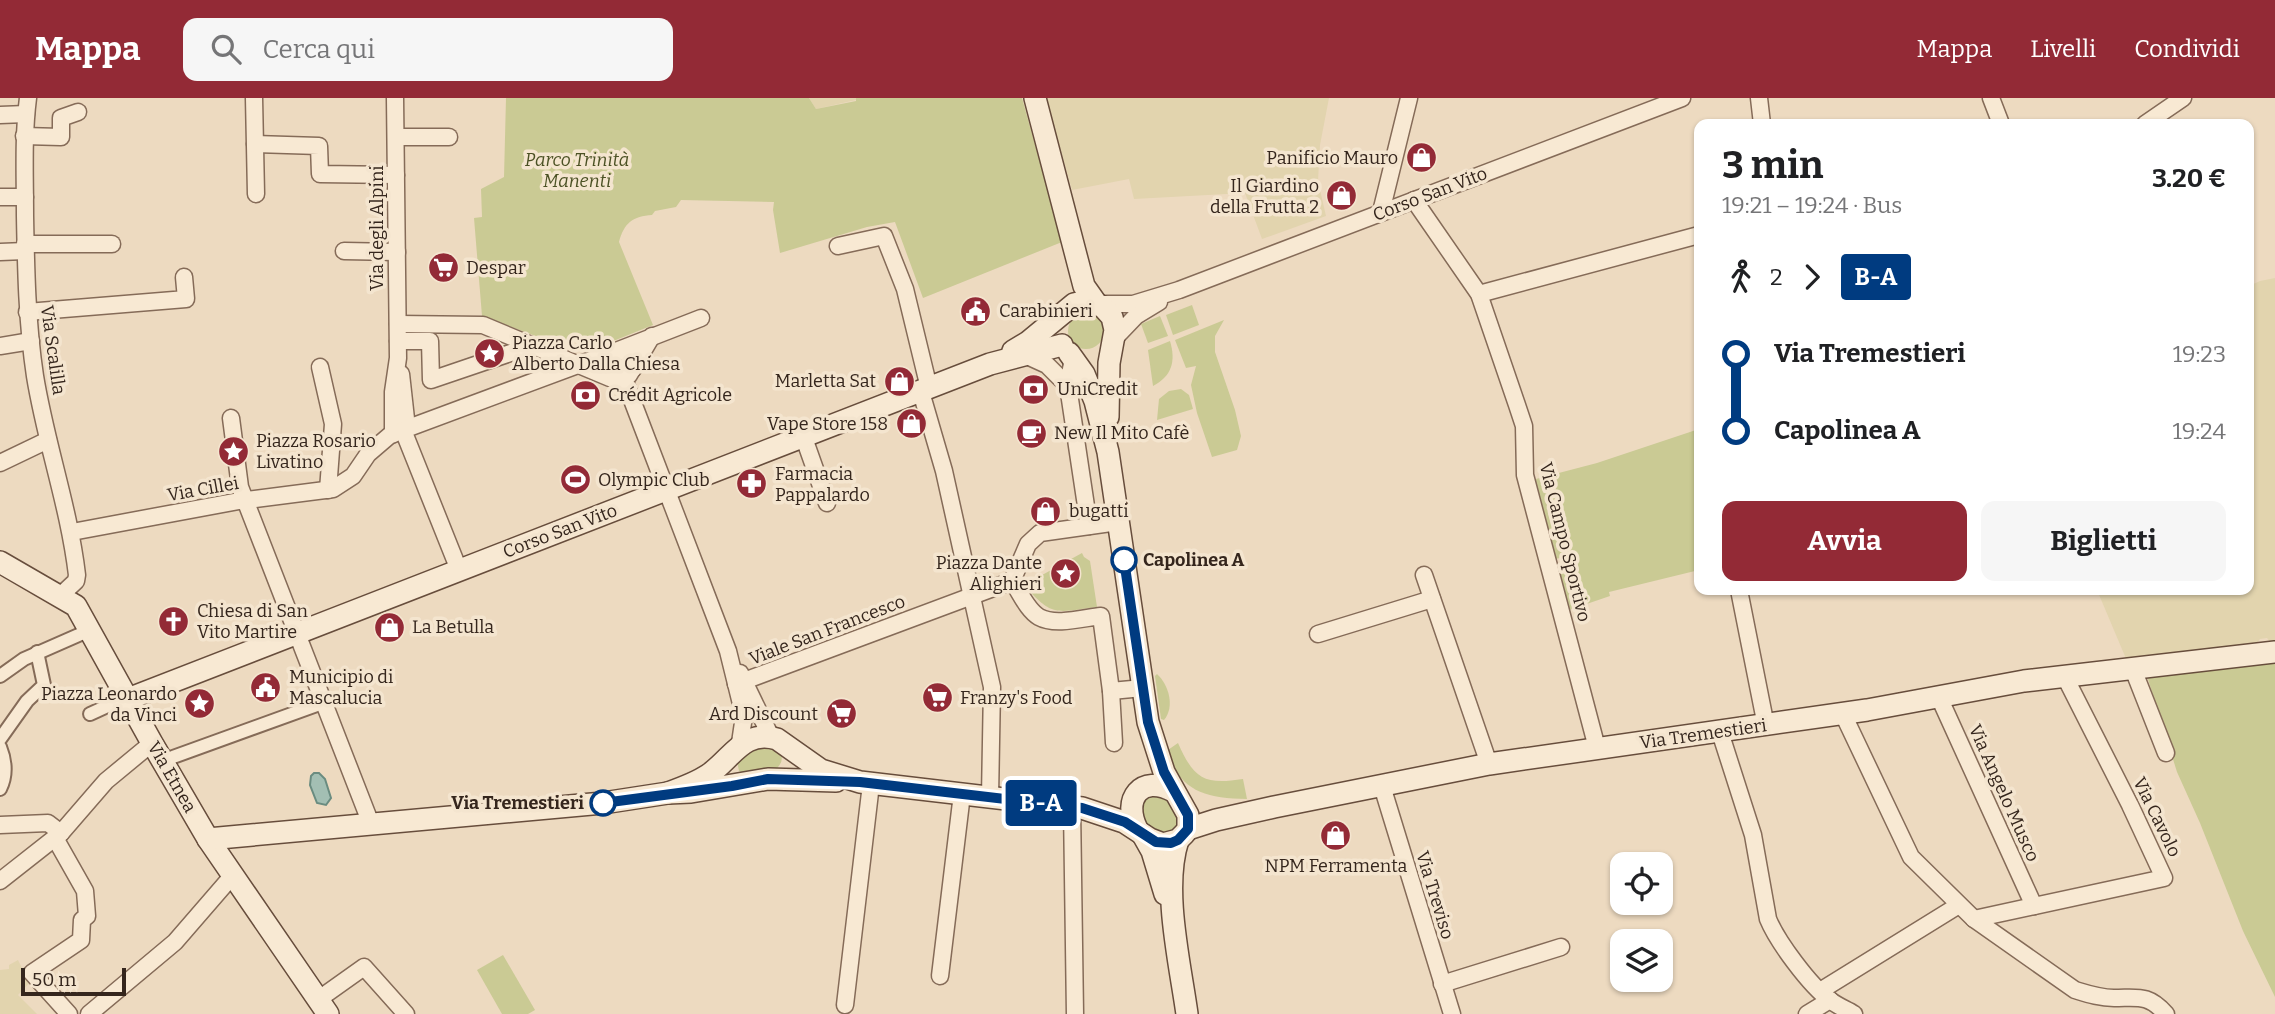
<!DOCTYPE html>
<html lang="it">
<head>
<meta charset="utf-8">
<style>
  body { margin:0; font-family:Bitter,serif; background:#f6f6f6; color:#202124; height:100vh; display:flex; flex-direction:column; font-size:26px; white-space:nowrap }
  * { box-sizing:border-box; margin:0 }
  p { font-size:23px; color:#757577 }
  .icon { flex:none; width:38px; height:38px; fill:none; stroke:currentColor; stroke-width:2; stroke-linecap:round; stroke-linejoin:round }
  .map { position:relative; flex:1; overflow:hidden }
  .side { position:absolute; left:1694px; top:21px; width:560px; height:476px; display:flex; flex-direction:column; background:#fff; border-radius:14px; box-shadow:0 2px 5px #0004 }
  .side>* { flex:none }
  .badge { padding:0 14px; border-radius:5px; font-size:24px; line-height:46px }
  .buttons { position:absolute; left:1610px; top:754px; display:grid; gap:14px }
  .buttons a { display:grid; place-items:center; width:63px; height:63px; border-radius:14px; background:#fff; box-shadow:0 2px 5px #0004; font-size:35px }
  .scale { position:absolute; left:21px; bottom:18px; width:105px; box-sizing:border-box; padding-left:7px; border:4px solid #35261d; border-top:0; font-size:19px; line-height:24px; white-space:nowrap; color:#35261d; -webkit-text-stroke:5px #f4e5cf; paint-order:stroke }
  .map>.badge { position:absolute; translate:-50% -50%; box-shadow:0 0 0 4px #fff }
  .legs { display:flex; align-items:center; gap:10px; height:77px; padding:0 28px; font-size:23px }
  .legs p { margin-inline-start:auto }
  .head { display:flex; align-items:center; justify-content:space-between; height:119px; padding:0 28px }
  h1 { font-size:38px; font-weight:700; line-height:52px }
  .primary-button { display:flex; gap:14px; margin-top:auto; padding:14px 28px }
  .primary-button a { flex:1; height:80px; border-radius:14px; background:#932a36; color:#fff; font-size:28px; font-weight:700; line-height:80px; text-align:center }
  .primary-button a+a { background:#f6f6f6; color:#202124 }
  ul { padding:0 28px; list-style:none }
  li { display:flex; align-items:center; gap:24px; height:77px; font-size:26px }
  li i { display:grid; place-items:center; width:10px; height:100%; margin:0 9px; background:currentColor }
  li i::after { content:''; width:18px; height:18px; margin:-9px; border:5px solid; border-radius:50%; background:#fff }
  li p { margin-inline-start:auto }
  li:first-child i { background:linear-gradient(#0000 50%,currentColor 0) }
  li:last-child i { background:linear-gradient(currentColor 50%,#0000 0) }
  header { display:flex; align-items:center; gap:42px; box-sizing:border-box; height:98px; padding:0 35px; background:#932a36; color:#fff }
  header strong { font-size:33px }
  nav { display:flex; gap:38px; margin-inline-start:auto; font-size:24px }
  .search { width:490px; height:63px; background:#f6f6f6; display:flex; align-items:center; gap:18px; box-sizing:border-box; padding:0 24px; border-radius:14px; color:#757577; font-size:26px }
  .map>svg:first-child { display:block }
</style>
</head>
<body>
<header>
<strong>Mappa</strong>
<div class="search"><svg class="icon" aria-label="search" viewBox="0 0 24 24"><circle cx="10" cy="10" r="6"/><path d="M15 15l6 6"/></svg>Cerca qui</div>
<nav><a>Mappa</a><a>Livelli</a><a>Condividi</a></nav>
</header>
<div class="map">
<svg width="2275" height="916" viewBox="0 0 2275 916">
  <rect width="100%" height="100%" fill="#eddac0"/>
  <g fill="#e2d4ae">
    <path d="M809 0H856V2L816 11Z"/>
    <path d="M1046 0H1329L1320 47 1318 83 1326 118 1262 141 1245 95 1134 101 1129 81 1072 92Z"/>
    <path d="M2275 180V545L2272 546 2267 540 2260 541 2255 548 2127 563 2097 492H2249V188L2260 183Z"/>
    <path d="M18 862 26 878 32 882 18 897 37 916H0V872L9 871V867Z"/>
  </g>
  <g fill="#caca94">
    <path d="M506 0H809L816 11 856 3V0H1022L1062 144 923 200 895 124 867 129 780 155 773 112 774 104 681 102 676 109 655 113 652 117C633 118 624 125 619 144L653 227 601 248 571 237 565 249 482 218 474 120 482 119 481 91 504 79Z"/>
    <path d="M1192 207 1199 227 1173 237 1166 217Z"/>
    <circle cx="1086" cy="233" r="18"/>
    <path d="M1160 218 1168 238 1148 245 1141 226Z"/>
    <path d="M1224 222 1215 238V254L1235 312 1241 338 1237 352 1212 359 1197 315 1191 287 1196 268 1186 270 1175 242Z"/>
    <path d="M1170 243C1176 263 1172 278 1153 288L1148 252Z"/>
    <path d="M1181 291 1189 297 1193 311 1157 322 1159 301 1169 293Z"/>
    <path d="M1699 331V472L1609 494 1610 498 1566 513 1557 472 1563 466 1561 460 1554 461 1532 382 1597 365Z"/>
    <path d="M1082 455 1084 459 1090 463 1097 509C1056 514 1053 520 1024 487Z"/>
    <path d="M2275 561V899L2243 833 2200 725 2177 674 2147 578Z"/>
    <path d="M1157 576C1169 587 1175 609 1164 622L1161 621 1155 578Z"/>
    <path d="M1178 645C1194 681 1204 687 1243 681L1247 701C1204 700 1183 694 1165 654Z"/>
    <path d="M768 647 781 655C783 662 781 667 775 672L743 675 739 673 737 663 743 655Z"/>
    <path d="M1150 697 1168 701 1178 717 1179 728 1171 736 1155 734 1144 724 1141 705Z"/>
    <path d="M503 857 535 912 528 916H502L477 872Z"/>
  </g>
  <path fill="#a3bfb3" stroke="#6a8c80" stroke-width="2" d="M314 675H319L325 681 331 700 326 707 317 705 310 687 311 678Z"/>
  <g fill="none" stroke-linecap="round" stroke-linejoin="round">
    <defs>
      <g id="pedestrian">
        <path d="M0 578 24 561 90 532"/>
        <path d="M90 616 127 599"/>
        <path d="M0 641 27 603 44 587 37 554"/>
        <path d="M0 649C6 664 7 677 0 691"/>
        <path d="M162 663 325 604"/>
      </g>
      <g id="minor">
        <path d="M28 0C23 39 25 78 25 118 26 172 27 225 35 278 46 346 69 409 77 477L76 483 60 498"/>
        <path d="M254 0 256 96"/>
        <path d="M1759 0 1762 26"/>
        <path d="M1991 0 2001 26"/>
        <path d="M0 17 26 16"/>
        <path d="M2145 26 2183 0"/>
        <path d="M24 38 61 39V20L78 14"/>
        <path d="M396 39H449"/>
        <path d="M255 46 319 48 320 76 396 77"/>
        <path d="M0 99H25"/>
        <path d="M1414 102 1479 196 1517 307 1524 328 1525 377 1597 650"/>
        <path d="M1381 114 1409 0"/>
        <path d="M25 146H112"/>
        <path d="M838 148 884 138 905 191 929 290"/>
        <path d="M344 153 397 154"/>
        <path d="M0 154 25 153"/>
        <path d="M1479 196 1699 137"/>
        <path d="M1099 206H1133L1179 192 1682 0"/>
        <path d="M27 214 186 201 184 179"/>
        <path d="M398 226 483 227 610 280"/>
        <path d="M1114 241 1136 218 1159 204"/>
        <path d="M398 243H430L431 282 531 248"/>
        <path d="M0 248 31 243"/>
        <path d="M616 253 701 220"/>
        <path d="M1025 257 1047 267 1068 288"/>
        <path d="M1073 260 1068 288 1089 428"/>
        <path d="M605 262C609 254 615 252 624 254L633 264V271"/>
        <path d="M320 269 333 326 328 392"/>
        <path d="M401 276 407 330"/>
        <path d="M624 281 728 553 744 618 740 645"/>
        <path d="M615 282 624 281 629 277 652 238"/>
        <path d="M921 294 944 373 992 589 990 699"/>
        <path d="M231 320 240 389 371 726"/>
        <path d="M393 336V294L398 260 395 0"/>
        <path d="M804 340 827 405"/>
        <path d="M0 365 48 342"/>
        <path d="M72 434 239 403 333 391 353 378 368 356 389 338 403 332"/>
        <path d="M459 472 403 332 610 255"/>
        <path d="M1424 477 1489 666"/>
        <path d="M1012 483C1020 494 1027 512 1039 519 1055 528 1083 520 1101 518L1111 593 1143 590"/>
        <path d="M1739 492 1766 628"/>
        <path d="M1318 536 1432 501"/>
        <path d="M2133 571 2166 655"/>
        <path d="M740 575 771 639"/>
        <path d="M736 586 1012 483 1028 446 1040 435 1118 424"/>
        <path d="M1111 593 1114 645"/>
        <path d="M1939 599 2034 808"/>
        <path d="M1843 616 1911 759 1974 821 2075 892C2088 896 2100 900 2114 900 2139 900 2148 896 2166 916"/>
        <path d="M1720 634 1753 737 1768 821C1777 843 1810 888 1830 902 1837 908 1846 911 1854 916"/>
        <path d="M1382 688 1452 916"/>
        <path d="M1072 709 1075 916"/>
        <path d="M0 727 48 725 61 735"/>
        <path d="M55 740 85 793 87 818 82 822 81 842 32 875 69 916"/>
        <path d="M0 783 61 735 106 683 152 645"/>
        <path d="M1974 821 2164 780 2130 707 2064 577"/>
        <path d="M940 878 962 696"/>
        <path d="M1442 886 1561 849"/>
        <path d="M1820 893 1959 807"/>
        <path d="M319 901 364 869 406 916"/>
        <path d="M845 907 871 686"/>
        <path d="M89 916 175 844 233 777"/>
        <path d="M1807 916 1830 902"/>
      </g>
      <g id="secondary">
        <path d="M1035 0 1084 188 1096 205"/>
        <path d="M1013 253 1028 244 1074 206 1087 203 1103 209 1112 219 1115 232 1109 265 1108 319"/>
        <path d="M0 464 76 508 152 645 208 741 328 916"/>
        <path d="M128 601 990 266 1062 247"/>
        <path d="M668 695C682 690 696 685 708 677 732 661 743 631 777 641L821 672 860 684 1082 710 1124 724 1150 741 1163 746 1178 742 1184 736 1188 731V717L1164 674 1148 624 1108 354 1095 303 1084 276 1069 255"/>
        <path d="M1137 731C1122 701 1141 676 1173 693"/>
        <path d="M1188 731 1216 722 1274 709 1489 666 1867 612 2024 583 2275 554"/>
        <path d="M1143 737 1152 753 1165 796"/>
        <path d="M208 741 603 705 668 695 691 694 768 681 836 683"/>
        <path d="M1178 742C1162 791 1180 865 1187 916"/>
      </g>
    </defs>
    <use href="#pedestrian" stroke="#856b58" stroke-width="16"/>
    <use href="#minor" stroke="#856b58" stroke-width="19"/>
    <use href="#secondary" stroke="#674d3c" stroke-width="24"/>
    <use href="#pedestrian" stroke="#f8e9d3" stroke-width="12"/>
    <use href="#minor" stroke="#f8e9d3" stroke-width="16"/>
    <use href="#secondary" stroke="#f8e9d3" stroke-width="21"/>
  </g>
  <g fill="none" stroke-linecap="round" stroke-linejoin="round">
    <defs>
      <path id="line-1" d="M603 705 732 688 768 681 860 684 1082 710 1125 724 1156 744 1171 745 1178 742 1188 731V717L1164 674 1148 624 1124 462"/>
    </defs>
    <use href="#line-1" stroke="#fff" stroke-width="16"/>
    <use href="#line-1" stroke="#003b80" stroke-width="10"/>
  </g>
  <defs>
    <symbol id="shop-disc" viewBox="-11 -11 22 22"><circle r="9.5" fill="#932a36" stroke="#f4e5cf"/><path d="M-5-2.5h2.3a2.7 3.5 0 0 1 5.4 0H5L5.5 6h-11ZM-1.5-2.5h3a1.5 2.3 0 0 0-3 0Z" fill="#fff"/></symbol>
    <symbol id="supermarket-disc" viewBox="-11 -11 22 22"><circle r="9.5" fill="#932a36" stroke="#f4e5cf"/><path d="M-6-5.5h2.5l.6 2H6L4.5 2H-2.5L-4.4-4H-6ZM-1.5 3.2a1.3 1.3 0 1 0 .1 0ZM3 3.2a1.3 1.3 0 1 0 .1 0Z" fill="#fff"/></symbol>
    <symbol id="civic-disc" viewBox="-11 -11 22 22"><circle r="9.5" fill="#932a36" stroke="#f4e5cf"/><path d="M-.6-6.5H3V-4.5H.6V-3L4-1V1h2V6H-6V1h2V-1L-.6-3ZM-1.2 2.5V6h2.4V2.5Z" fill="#fff"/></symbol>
    <symbol id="sight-disc" viewBox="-11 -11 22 22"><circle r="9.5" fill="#932a36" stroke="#f4e5cf"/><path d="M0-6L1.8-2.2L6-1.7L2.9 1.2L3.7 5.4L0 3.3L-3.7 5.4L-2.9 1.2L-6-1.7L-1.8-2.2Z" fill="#fff"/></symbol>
    <symbol id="bank-disc" viewBox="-11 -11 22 22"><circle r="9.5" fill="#932a36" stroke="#f4e5cf"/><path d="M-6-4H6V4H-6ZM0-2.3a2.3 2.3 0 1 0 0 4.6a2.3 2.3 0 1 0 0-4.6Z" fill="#fff"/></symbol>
    <symbol id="cafe-disc" viewBox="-11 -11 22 22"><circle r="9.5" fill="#932a36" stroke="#f4e5cf"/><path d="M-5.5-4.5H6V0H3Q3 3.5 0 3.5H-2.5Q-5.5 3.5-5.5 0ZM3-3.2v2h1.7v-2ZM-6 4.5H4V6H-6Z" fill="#fff"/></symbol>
    <symbol id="stadium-disc" viewBox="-11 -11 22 22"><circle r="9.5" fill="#932a36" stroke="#f4e5cf"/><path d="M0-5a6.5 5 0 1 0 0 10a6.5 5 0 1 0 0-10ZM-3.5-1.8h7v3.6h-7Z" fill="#fff"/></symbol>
    <symbol id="pharmacy-disc" viewBox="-11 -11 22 22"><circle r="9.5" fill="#932a36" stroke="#f4e5cf"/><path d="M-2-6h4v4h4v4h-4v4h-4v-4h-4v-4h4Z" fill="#fff"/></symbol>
    <symbol id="church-disc" viewBox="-11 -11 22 22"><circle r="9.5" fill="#932a36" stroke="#f4e5cf"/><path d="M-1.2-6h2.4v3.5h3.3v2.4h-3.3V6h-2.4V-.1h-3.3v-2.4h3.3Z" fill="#fff"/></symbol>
  </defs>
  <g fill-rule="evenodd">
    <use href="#shop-disc" x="1404" y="42" width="35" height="35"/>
    <use href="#shop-disc" x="1324" y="80" width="35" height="35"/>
    <use href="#supermarket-disc" x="426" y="152" width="35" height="35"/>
    <use href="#civic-disc" x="958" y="196" width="35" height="35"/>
    <use href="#sight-disc" x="472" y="238" width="35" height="35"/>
    <use href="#shop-disc" x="882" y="266" width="35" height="35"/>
    <use href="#bank-disc" x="1016" y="274" width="35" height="35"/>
    <use href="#bank-disc" x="568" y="280" width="35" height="35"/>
    <use href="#shop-disc" x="894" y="308" width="35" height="35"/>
    <use href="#cafe-disc" x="1014" y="318" width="35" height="35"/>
    <use href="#sight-disc" x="216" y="336" width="35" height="35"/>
    <use href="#stadium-disc" x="558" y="364" width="35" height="35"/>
    <use href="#pharmacy-disc" x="734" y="368" width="35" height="35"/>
    <use href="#shop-disc" x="1028" y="396" width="35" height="35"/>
    <use href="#sight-disc" x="1048" y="458" width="35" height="35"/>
    <use href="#church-disc" x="156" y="506" width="35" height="35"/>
    <use href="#shop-disc" x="372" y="512" width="35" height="35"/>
    <use href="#civic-disc" x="248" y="572" width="35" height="35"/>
    <use href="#supermarket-disc" x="920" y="582" width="35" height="35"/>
    <use href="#sight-disc" x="182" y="588" width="35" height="35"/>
    <use href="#supermarket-disc" x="824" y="598" width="35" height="35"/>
    <use href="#shop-disc" x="1318" y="720" width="35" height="35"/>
  </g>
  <g fill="#fff" stroke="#003b80" stroke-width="3.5">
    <circle cx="1124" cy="462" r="12"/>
    <circle cx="603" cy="705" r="12"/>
  </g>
  <g text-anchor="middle" stroke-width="7" stroke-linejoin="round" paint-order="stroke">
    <g font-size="18" fill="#35261d" stroke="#f4e5cf" text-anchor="start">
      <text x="1398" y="66" text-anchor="end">Panificio Mauro</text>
      <text x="1319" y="94" text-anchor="end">Il Giardino<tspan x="1319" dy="21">della Frutta 2</tspan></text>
      <text x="466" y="176">Despar</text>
      <text x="999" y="219">Carabinieri</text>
      <text x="512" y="251">Piazza Carlo<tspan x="512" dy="21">Alberto Dalla Chiesa</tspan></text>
      <text x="876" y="289" text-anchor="end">Marletta Sat</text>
      <text x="1057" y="297">UniCredit</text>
      <text x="608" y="303">Crédit Agricole</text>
      <text x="888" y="332" text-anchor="end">Vape Store 158</text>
      <text x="1054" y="341">New Il Mito Cafè</text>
      <text x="256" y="349">Piazza Rosario<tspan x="256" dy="21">Livatino</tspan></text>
      <text x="775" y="382">Farmacia<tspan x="775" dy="21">Pappalardo</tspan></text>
      <text x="598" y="388">Olympic Club</text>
      <text x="1069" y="419">bugatti</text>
      <text x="1042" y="471" text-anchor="end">Piazza Dante<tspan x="1042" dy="21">Alighieri</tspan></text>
      <text x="197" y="519">Chiesa di San<tspan x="197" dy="21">Vito Martire</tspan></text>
      <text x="412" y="535">La Betulla</text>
      <text x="289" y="585">Municipio di<tspan x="289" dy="21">Mascalucia</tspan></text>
      <text x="177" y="602" text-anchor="end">Piazza Leonardo<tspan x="177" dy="21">da Vinci</tspan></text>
      <text x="960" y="606">Franzy's Food</text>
      <text x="818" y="622" text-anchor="end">Ard Discount</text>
      <text x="1336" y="774" text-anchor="middle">NPM Ferramenta</text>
    </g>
    <g font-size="18" font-style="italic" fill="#4b5124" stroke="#f4e5cf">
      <text x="577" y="68">Parco Trinità<tspan x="577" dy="21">Manenti</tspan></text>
    </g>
    <g font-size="18" fill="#35261d" stroke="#f4e5cf">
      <text transform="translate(1430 96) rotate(-21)" y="6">Corso San Vito</text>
      <text transform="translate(377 130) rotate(-90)" y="6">Via degli Alpini</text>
      <text transform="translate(53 252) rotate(82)" y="6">Via Scalilla</text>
      <text transform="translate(203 391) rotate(-10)" y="6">Via Cillei</text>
      <text transform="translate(560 433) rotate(-21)" y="6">Corso San Vito</text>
      <text transform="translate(1565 444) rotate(76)" y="6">Via Campo Sportivo</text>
      <text transform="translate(827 532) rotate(-21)" y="6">Viale San Francesco</text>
      <text transform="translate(1703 636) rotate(-8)" y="6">Via Tremestieri</text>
      <text transform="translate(172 679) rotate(60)" y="6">Via Etnea</text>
      <text transform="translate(2004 695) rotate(66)" y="6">Via Angelo Musco</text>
      <text transform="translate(2157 719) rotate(64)" y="6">Via Cavolo</text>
      <text transform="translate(1435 797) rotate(73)" y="6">Via Treviso</text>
    </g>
    <g font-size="18" font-weight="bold" fill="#35261d" stroke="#f4e5cf" text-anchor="start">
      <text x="1143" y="468">Capolinea A</text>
      <text x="584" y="711" text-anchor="end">Via Tremestieri</text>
    </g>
  </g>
</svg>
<div class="buttons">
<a><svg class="icon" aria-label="locate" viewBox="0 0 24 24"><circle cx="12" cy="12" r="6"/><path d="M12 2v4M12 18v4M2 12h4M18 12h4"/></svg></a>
<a><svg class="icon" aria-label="layers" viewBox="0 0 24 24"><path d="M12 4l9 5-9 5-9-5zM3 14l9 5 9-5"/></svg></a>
</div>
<div class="scale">50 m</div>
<b class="badge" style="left:1041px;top:705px;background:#003b80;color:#fff">B-A</b>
<section class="side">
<div class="head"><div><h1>3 min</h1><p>19:21 – 19:24 · Bus</p></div><b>3.20 €</b></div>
<div class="legs"><svg class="icon" aria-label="walk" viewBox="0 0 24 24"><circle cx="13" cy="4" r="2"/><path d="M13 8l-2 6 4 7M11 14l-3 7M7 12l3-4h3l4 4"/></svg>2<svg class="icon" aria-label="forward" viewBox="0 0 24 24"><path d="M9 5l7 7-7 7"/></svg><b class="badge" style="background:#003b80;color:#fff">B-A</b></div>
<ul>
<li><i style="color:#003b80"></i><b>Via Tremestieri</b><p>19:23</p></li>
<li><i style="color:#003b80"></i><b>Capolinea A</b><p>19:24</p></li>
</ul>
<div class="primary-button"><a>Avvia</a><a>Biglietti</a></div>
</section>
</div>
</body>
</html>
